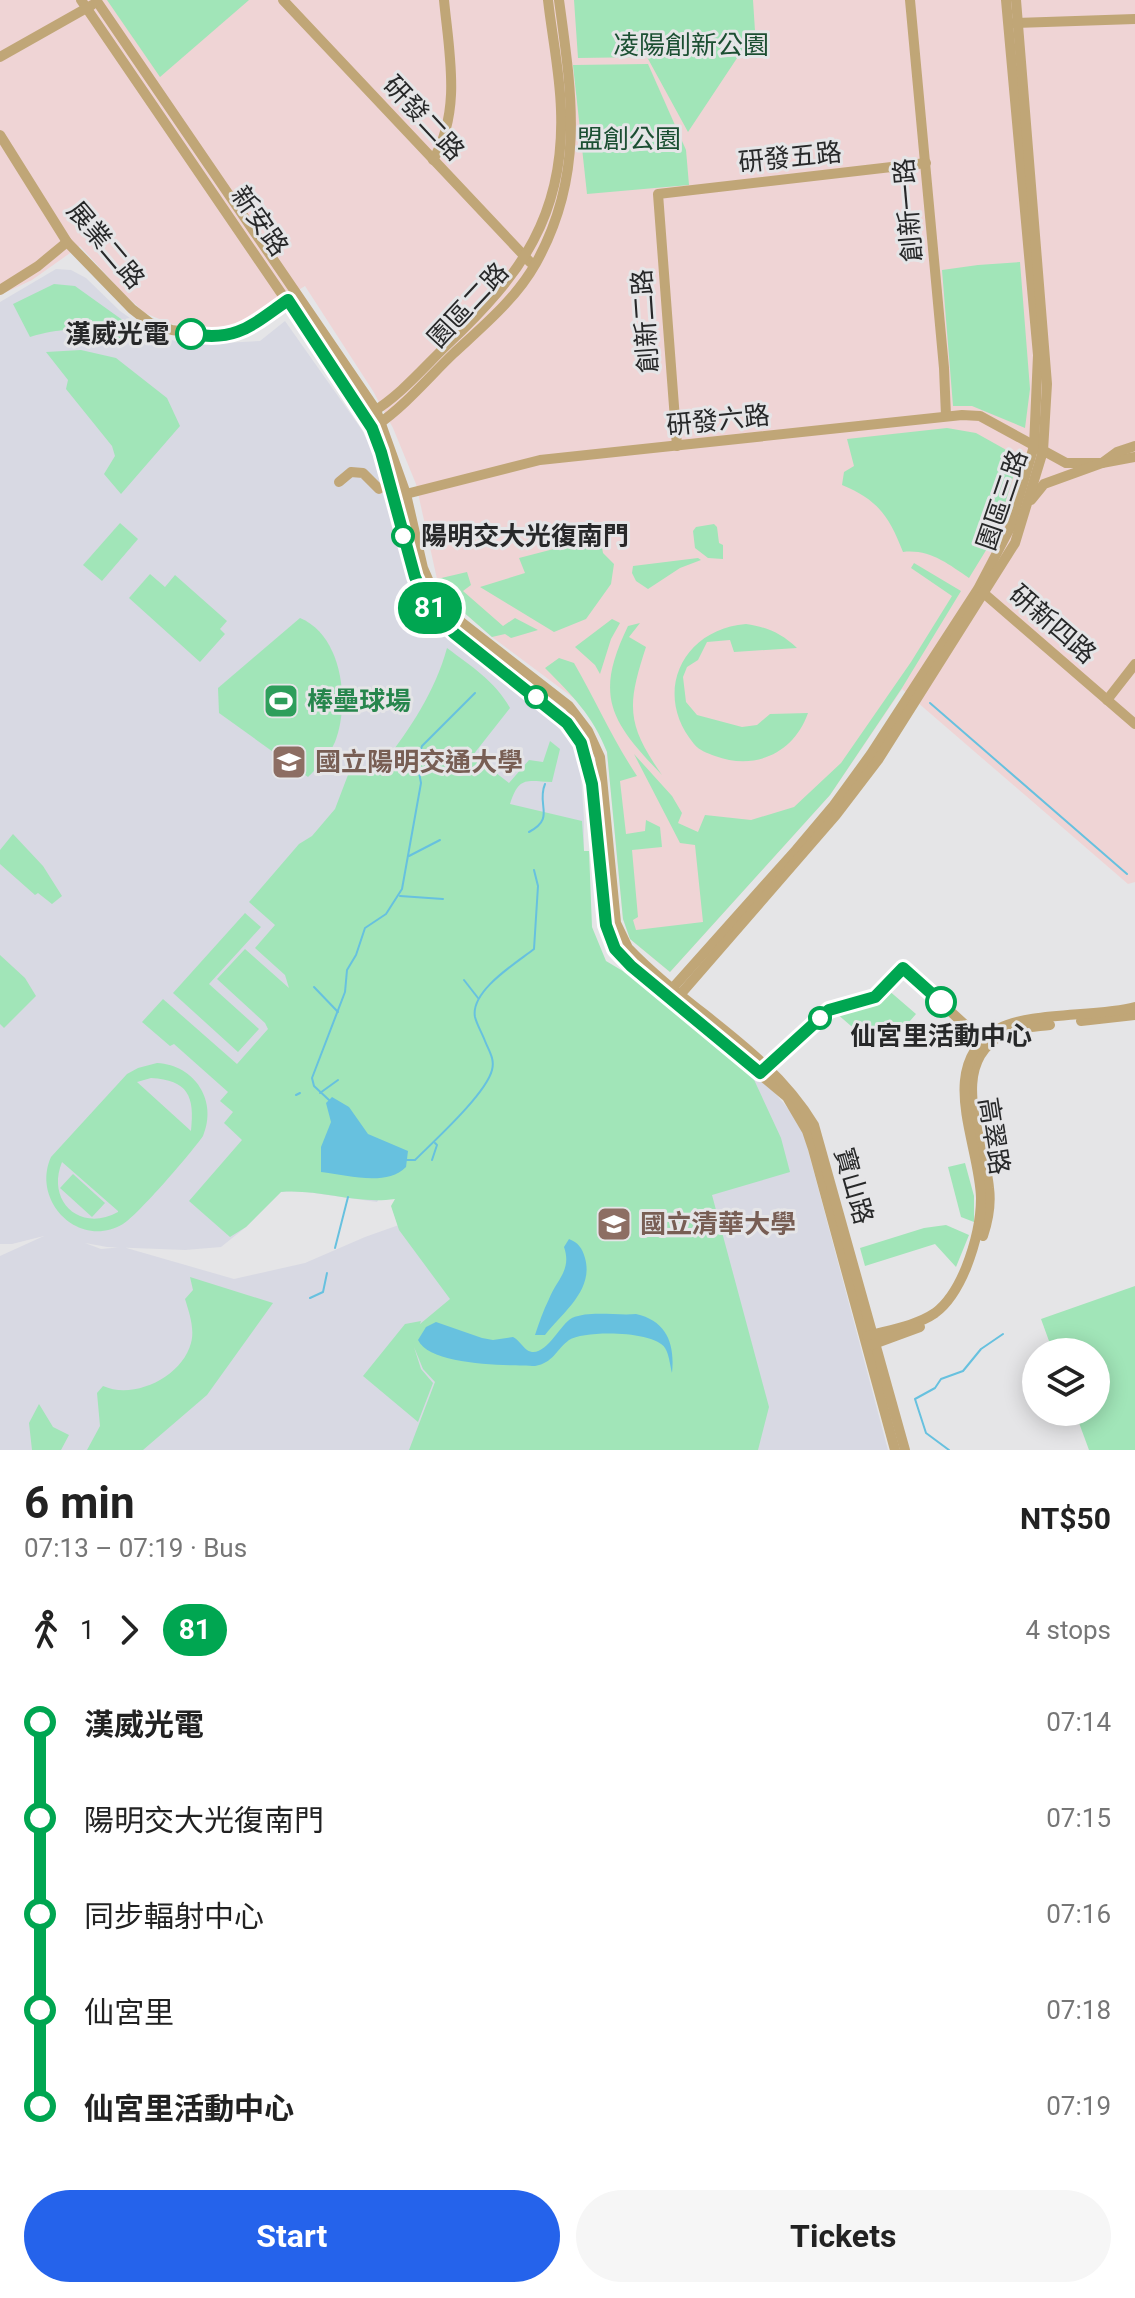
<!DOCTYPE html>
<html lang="en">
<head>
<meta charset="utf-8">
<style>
  body { margin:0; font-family:Roboto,"Noto Sans TC",sans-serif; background:#f6f6f6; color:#222; height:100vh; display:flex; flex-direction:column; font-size:30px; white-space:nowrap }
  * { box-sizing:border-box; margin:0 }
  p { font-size:26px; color:#767676 }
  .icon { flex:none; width:44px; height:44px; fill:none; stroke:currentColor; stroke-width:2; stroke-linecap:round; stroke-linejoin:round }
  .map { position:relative; height:1450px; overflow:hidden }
  .sheet { display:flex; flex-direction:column; background:#fff; flex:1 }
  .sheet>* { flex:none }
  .badge { padding:0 16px; border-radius:26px; font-size:28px; line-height:52px }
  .controls { position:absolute; left:1022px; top:1338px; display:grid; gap:16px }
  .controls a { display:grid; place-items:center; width:88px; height:88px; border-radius:50%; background:#fff; box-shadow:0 4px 20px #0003; font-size:40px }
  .map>.badge { position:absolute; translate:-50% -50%; box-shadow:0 0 0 4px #fff }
  .legs { display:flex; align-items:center; gap:12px; height:88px; padding:0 24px; font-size:26px }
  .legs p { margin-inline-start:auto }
  .head { display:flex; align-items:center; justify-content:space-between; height:136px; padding:0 24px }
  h1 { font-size:44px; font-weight:700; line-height:60px }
  .action { display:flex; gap:16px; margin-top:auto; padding:16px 24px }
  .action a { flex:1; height:92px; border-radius:48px; background:#2563eb; color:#fff; font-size:32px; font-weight:700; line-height:92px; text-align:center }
  .action a+a { background:#f6f6f6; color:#222 }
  ul { padding:0 24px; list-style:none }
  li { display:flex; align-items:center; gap:28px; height:96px; font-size:30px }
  li i { display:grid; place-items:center; width:12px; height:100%; margin:0 10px; background:currentColor }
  li i::after { content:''; width:20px; height:20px; margin:-10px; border:6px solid; border-radius:50%; background:#fff }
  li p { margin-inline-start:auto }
  li:first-child i { background:linear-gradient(#0000 50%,currentColor 0) }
  li:last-child i { background:linear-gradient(currentColor 50%,#0000 0) }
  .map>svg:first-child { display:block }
</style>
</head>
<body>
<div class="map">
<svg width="1135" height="1450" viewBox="0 0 1135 1450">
  <rect width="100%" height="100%" fill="#e5e5e7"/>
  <path fill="#efd4d5" d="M0 0H1135V882L1128 884 902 689 830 795 670 972 630 939 623 919 607 752 597 726 575 699 492 637 453 603 437 579 416 484 393 428 373 391 305 286 238 327 216 331 171 324 145 313 123 293 80 246 32 280 0 295Z"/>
  <path fill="#d8d9e3" d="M56 269 71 270 86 278 120 311 140 325 166 338 187 345 260 341 285 321 362 430 370 446 411 589 424 615 444 636 552 720 574 747 581 776 584 818V858L377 1202 300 1191 281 1192 246 1227 221 1247 185 1250 107 1247 85 1243 101 1249 123 1247 234 1279 305 1263 365 1237 427 1215 653 989 774 1092 791 1112 804 1135 888 1450H0V1256L44 1236 12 1244H0V302Z"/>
  <g fill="#a1e5b8" fill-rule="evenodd">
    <path d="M107 0H249L160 77Z"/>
    <path d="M574 0H753L755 31 688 132 647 57 578 58Z"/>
    <path d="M648 64 686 150 689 185 587 194 573 65Z"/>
    <path d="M1020 262 1030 389 1025 428 972 406H953L942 270 978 265Z"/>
    <path d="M54 284 75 286 135 329 126 344C89 329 68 325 30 337L13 304Z"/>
    <path d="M81 350 116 358 167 398 180 426 121 494 104 474 115 456 112 446 66 389 68 380 46 352Z"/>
    <path d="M947 428 976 433 1019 457 996 534 969 578C948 564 930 549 903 552 889 516 878 500 842 485L844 472 854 466 847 439Z"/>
    <path d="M120 523 138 539 102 581 83 565Z"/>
    <path d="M714 524 717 527 719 543 723 545V559L708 558 695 548 693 531 696 527Z"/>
    <path d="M600 537 603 553 614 564 611 584 586 619 554 632 480 587 525 573 519 558Z"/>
    <path d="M698 558 701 560 680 568 648 589 636 581 632 573 633 566Z"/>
    <path d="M914 563 961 591 902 688 830 795 670 972 630 939 623 919 607 752C593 716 572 695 545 668L559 658 574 663C596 701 613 740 637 776L620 781 626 834 645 831 646 820 660 827 662 847 632 850 638 917 633 920 636 930 703 922 695 845 680 843 634 754 672 796 682 813 678 823 698 832 705 815 751 820 794 807 841 763 911 662 952 596 911 568Z"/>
    <path d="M467 572 471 585 463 591 503 626 515 618 538 630 511 638 505 634 492 637 453 603 437 579Z"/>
    <path d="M150 574 165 587 175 575 227 621 220 629 225 634 200 662 129 598Z"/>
    <path d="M300 618C343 636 350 704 335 742 329 756 318 767 308 777L219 713 218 688Z"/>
    <path d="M612 619 620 623 611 639 600 674 595 665 575 647Z"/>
    <path d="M640 623 629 637 646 647C627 705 626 724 662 775 610 721 594 696 628 626Z"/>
    <path d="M746 624C767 627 781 633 797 648L734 652 730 640 707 642 698 660 687 667 683 677 686 702 697 715 742 727 757 725 770 714 808 713C794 753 755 771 715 756 707 753 700 751 694 744 652 694 682 629 746 624Z"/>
    <path d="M447 648C471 666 495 681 510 708L473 755 509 783 529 760 543 762 550 741 560 749 552 782C526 781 519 776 510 804L582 821 584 851H589L592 927 606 961 653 989 750 1071 781 1138 790 1172 712 1195 769 1407 758 1450H409L435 1382 423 1369 414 1347 421 1369 433 1383 418 1422 363 1376 405 1324 421 1321 420 1324 450 1299 399 1230 391 1206 395 1199C357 1205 320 1189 281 1192L246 1227 230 1237 189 1201 242 1140 224 1123 233 1112 220 1101 228 1092 174 1044 170 1046 142 1022 163 999 237 1064 268 1029 265 1023 217 979 245 949 289 988 285 975 255 948 275 925 249 902 299 844 312 836 335 809 351 767 370 772 371 767 381 766C409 731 435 692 447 648Z"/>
    <path d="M13 834 43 866 62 896 52 904 38 893 35 895 0 864V850Z"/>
    <path d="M245 913 261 927 209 984 259 1029 238 1052 173 993Z"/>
    <path d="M0 955 25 978 36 996 4 1028 0 1024Z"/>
    <path d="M887 989 916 1014 890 1044 884 1032H858L836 1013Z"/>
    <path d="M157 1063C195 1065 218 1101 203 1136 192 1152 138 1215 123 1224 79 1250 31 1201 51 1157L127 1074 138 1068ZM151 1078C188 1080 195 1096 191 1131L137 1082ZM62 1162 118 1211V1212C80 1233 46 1201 62 1162Z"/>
    <path d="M965 1163 974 1196V1222L961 1217 948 1167Z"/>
    <path d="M73 1174 105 1203 92 1217 60 1188Z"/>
    <path d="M946 1225 969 1235 956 1267 935 1244 865 1266 860 1248 924 1228Z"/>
    <path d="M190 1277 273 1303 207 1395 143 1450H87L100 1426 97 1393 103 1386C134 1400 182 1377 191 1343 195 1329 189 1312 185 1299L193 1290Z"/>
    <path d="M1135 1286V1450H1089L1075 1412H1096V1352H1053L1041 1319Z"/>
    <path d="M39 1404 53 1427 69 1435 61 1450H32L29 1423Z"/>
  </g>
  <g fill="#67c1df">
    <path d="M332 1097 349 1107 368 1134 408 1151 406 1167C386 1187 348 1175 321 1172V1147L331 1122 326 1103Z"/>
    <path d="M569 1239C578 1243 582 1247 585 1258 594 1290 563 1312 545 1335H535C539 1323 543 1311 549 1299 557 1279 572 1270 564 1247Z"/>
    <path d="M636 1314C667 1321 675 1344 672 1373 670 1365 669 1354 665 1348 655 1331 585 1330 569 1340 556 1350 553 1363 535 1366 508 1365 430 1366 418 1340L426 1327 436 1322 482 1338 493 1340 513 1337C519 1340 522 1346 527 1350 544 1361 560 1324 572 1318 590 1310 617 1316 636 1314Z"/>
  </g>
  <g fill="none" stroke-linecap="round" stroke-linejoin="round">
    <g stroke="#67c1df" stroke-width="2">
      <path d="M930 703 1127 874"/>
      <path d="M529 832C556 818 536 805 545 784"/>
      <path d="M409 856 440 840"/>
      <path d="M400 896 443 899"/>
      <path d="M464 980 478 998"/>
      <path d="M314 987 338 1012"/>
      <path d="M320 1093 338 1080"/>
      <path d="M296 1095 300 1093"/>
      <path d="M329 1100 314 1086 312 1078 345 992 347 970 356 955 365 928 386 914 402 889 421 783 417 761 422 746 475 693"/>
      <path d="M407 1160H415C434 1141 486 1094 492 1070 495 1059 489 1051 485 1041 482 1033 477 1025 475 1017 470 991 516 963 534 949L538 886 534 870"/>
      <path d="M432 1160 437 1145 435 1143"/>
      <path d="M335 1248 348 1197"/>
      <path d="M310 1298 323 1292 327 1273"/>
      <path d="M949 1450 926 1433 915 1399 935 1388 941 1379 963 1371 981 1349 1003 1334"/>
    </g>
    <g stroke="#c0a677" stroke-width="10">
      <path d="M81 0 365 416 381 452 415 577 430 608 454 633 567 723 581 743 592 784 606 925 615 949 631 966 787 1097 807 1131 813 1149 895 1450"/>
      <path d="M96 0 376 410 406 494 423 568 434 593 456 618 569 706 588 731 600 757 616 923 628 948C687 1010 769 1050 814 1125L905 1450"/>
      <path d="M283 0 530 262"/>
      <path d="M910 0 944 368 946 416"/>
      <path d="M1014 23 1135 19"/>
      <path d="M0 57 92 5"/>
      <path d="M0 135 67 242 132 309 150 323 172 330 221 337 239 333 292 297"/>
      <path d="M433 160C462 111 449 53 444 0"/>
      <path d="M0 290 38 266 67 242"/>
      <path d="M371 413C400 396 424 367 448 344 521 275 565 215 561 110 560 73 552 36 548 0"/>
      <path d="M377 425C405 406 429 377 453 354 483 326 516 299 536 263 585 175 572 95 559 0"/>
      <path d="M677 446 658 194 926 163"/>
      <path d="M339 482 351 472 363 473 379 489"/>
      <path d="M402 495 540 460 962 415 980 416 1066 463H1102L1135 457"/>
      <path d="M1031 500 1044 484 1102 463 1117 452 1135 446"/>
      <path d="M980 590 1135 724"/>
      <path d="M1107 700 1135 664"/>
      <path d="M670 991 796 850 834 805 871 754 978 589 1010 528 1034 446 1038 355 1006 0"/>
      <path d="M679 996 836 815 878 760 1015 543 1043 451 1047 384 1016 0"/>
      <path d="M1081 1021 1135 1015"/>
      <path d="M762 1071 829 1010 875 997 903 968 986 1044"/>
      <path d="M983 1236C988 1221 991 1203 989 1188 985 1140 946 1066 1002 1035 1016 1027 1034 1027 1050 1025"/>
      <path d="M867 1336C889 1330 916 1326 935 1313 950 1302 959 1285 966 1268 975 1245 981 1222 981 1198 980 1144 935 1065 998 1029 1028 1012 1098 1017 1135 1007"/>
      <path d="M871 1345 920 1327"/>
    </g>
  </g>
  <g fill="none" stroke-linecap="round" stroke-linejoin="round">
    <defs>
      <path id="line-1" d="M191 334C237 342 252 325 288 300L372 428 381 452 415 577 430 608 454 633 567 723 581 743 592 784 606 925 615 949 631 966 760 1073 829 1010 875 997 903 968 941 1002"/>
    </defs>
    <use href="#line-1" stroke="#fff" stroke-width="18"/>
    <use href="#line-1" stroke="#00a651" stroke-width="12"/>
  </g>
  <defs>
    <symbol id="stadium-square" viewBox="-11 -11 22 22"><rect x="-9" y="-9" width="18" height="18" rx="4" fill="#2e9e5b" stroke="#e5e5e7"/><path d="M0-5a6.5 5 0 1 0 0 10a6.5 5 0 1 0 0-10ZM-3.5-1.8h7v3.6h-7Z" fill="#fff"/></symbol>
    <symbol id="university-square" viewBox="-11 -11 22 22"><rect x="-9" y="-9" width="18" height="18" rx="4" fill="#8d6e63" stroke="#e5e5e7"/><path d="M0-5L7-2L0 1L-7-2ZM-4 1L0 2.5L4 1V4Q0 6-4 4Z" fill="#fff"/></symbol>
  </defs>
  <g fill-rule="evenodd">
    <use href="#stadium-square" x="261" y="681" width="40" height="40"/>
    <use href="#university-square" x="269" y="742" width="40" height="40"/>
    <use href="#university-square" x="594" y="1204" width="40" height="40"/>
  </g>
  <g fill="#fff" stroke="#00a651" stroke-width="4">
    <circle cx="191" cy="334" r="14"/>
    <circle cx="403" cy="536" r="10"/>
    <circle cx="536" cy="697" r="10"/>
    <circle cx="941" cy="1002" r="14"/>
    <circle cx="820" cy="1018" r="10"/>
  </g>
  <g text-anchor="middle" stroke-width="6" stroke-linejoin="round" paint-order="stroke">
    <g font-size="26" fill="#1b4f32" stroke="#e5e5e7">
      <text x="691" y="54">凌陽創新公園</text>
      <text x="629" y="148">盟創公園</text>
    </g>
    <g font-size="26" fill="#272829" stroke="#e5e5e7">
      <text transform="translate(424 118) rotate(47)" y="9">研發二路</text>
      <text transform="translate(790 157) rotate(-6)" y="9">研發五路</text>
      <text transform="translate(908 210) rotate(-95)" y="9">創新一路</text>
      <text transform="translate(260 221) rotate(55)" y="9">新安路</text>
      <text transform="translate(106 245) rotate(50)" y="9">展業二路</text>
      <text transform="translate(468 305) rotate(-47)" y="9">園區二路</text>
      <text transform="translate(645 321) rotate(-94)" y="9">創新二路</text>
      <text transform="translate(718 420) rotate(-6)" y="9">研發六路</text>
      <text transform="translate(1002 500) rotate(-71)" y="9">園區三路</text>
      <text transform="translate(1053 624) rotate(41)" y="9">研新四路</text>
      <text transform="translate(994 1136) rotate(81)" y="9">高翠路</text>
      <text transform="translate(854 1186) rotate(74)" y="9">寶山路</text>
    </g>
    <g font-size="26" font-weight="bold" fill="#272829" stroke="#e5e5e7" text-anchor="end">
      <text x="169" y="343">漢威光電</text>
      <text x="421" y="545" text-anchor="start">陽明交大光復南門</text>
      <text x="941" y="1045" text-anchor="middle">仙宮里活動中心</text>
    </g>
    <g font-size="26" font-weight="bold" fill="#27864d" stroke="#e5e5e7" text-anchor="start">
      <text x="307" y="710">棒壘球場</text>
    </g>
    <g font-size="26" font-weight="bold" fill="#785e54" stroke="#e5e5e7" text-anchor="start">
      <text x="315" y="771">國立陽明交通大學</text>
      <text x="640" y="1233">國立清華大學</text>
    </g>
  </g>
</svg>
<div class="controls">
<a><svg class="icon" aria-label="layers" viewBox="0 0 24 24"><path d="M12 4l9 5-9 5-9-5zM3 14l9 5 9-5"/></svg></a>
</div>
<b class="badge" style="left:430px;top:608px;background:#00a651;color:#fff">81</b>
</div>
<section class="sheet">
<div class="head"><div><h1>6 min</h1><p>07:13 – 07:19 · Bus</p></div><b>NT$50</b></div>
<div class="legs"><svg class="icon" aria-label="walk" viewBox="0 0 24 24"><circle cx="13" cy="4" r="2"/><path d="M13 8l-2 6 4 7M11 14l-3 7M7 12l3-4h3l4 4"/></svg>1<svg class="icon" aria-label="forward" viewBox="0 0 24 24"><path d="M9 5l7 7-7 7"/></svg><b class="badge" style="background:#00a651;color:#fff">81</b><p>4 stops</p></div>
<ul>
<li><i style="color:#00a651"></i><b>漢威光電</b><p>07:14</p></li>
<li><i style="color:#00a651"></i><span>陽明交大光復南門</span><p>07:15</p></li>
<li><i style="color:#00a651"></i><span>同步輻射中心</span><p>07:16</p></li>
<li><i style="color:#00a651"></i><span>仙宮里</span><p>07:18</p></li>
<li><i style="color:#00a651"></i><b>仙宮里活動中心</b><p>07:19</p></li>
</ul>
<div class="action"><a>Start</a><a>Tickets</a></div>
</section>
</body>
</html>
